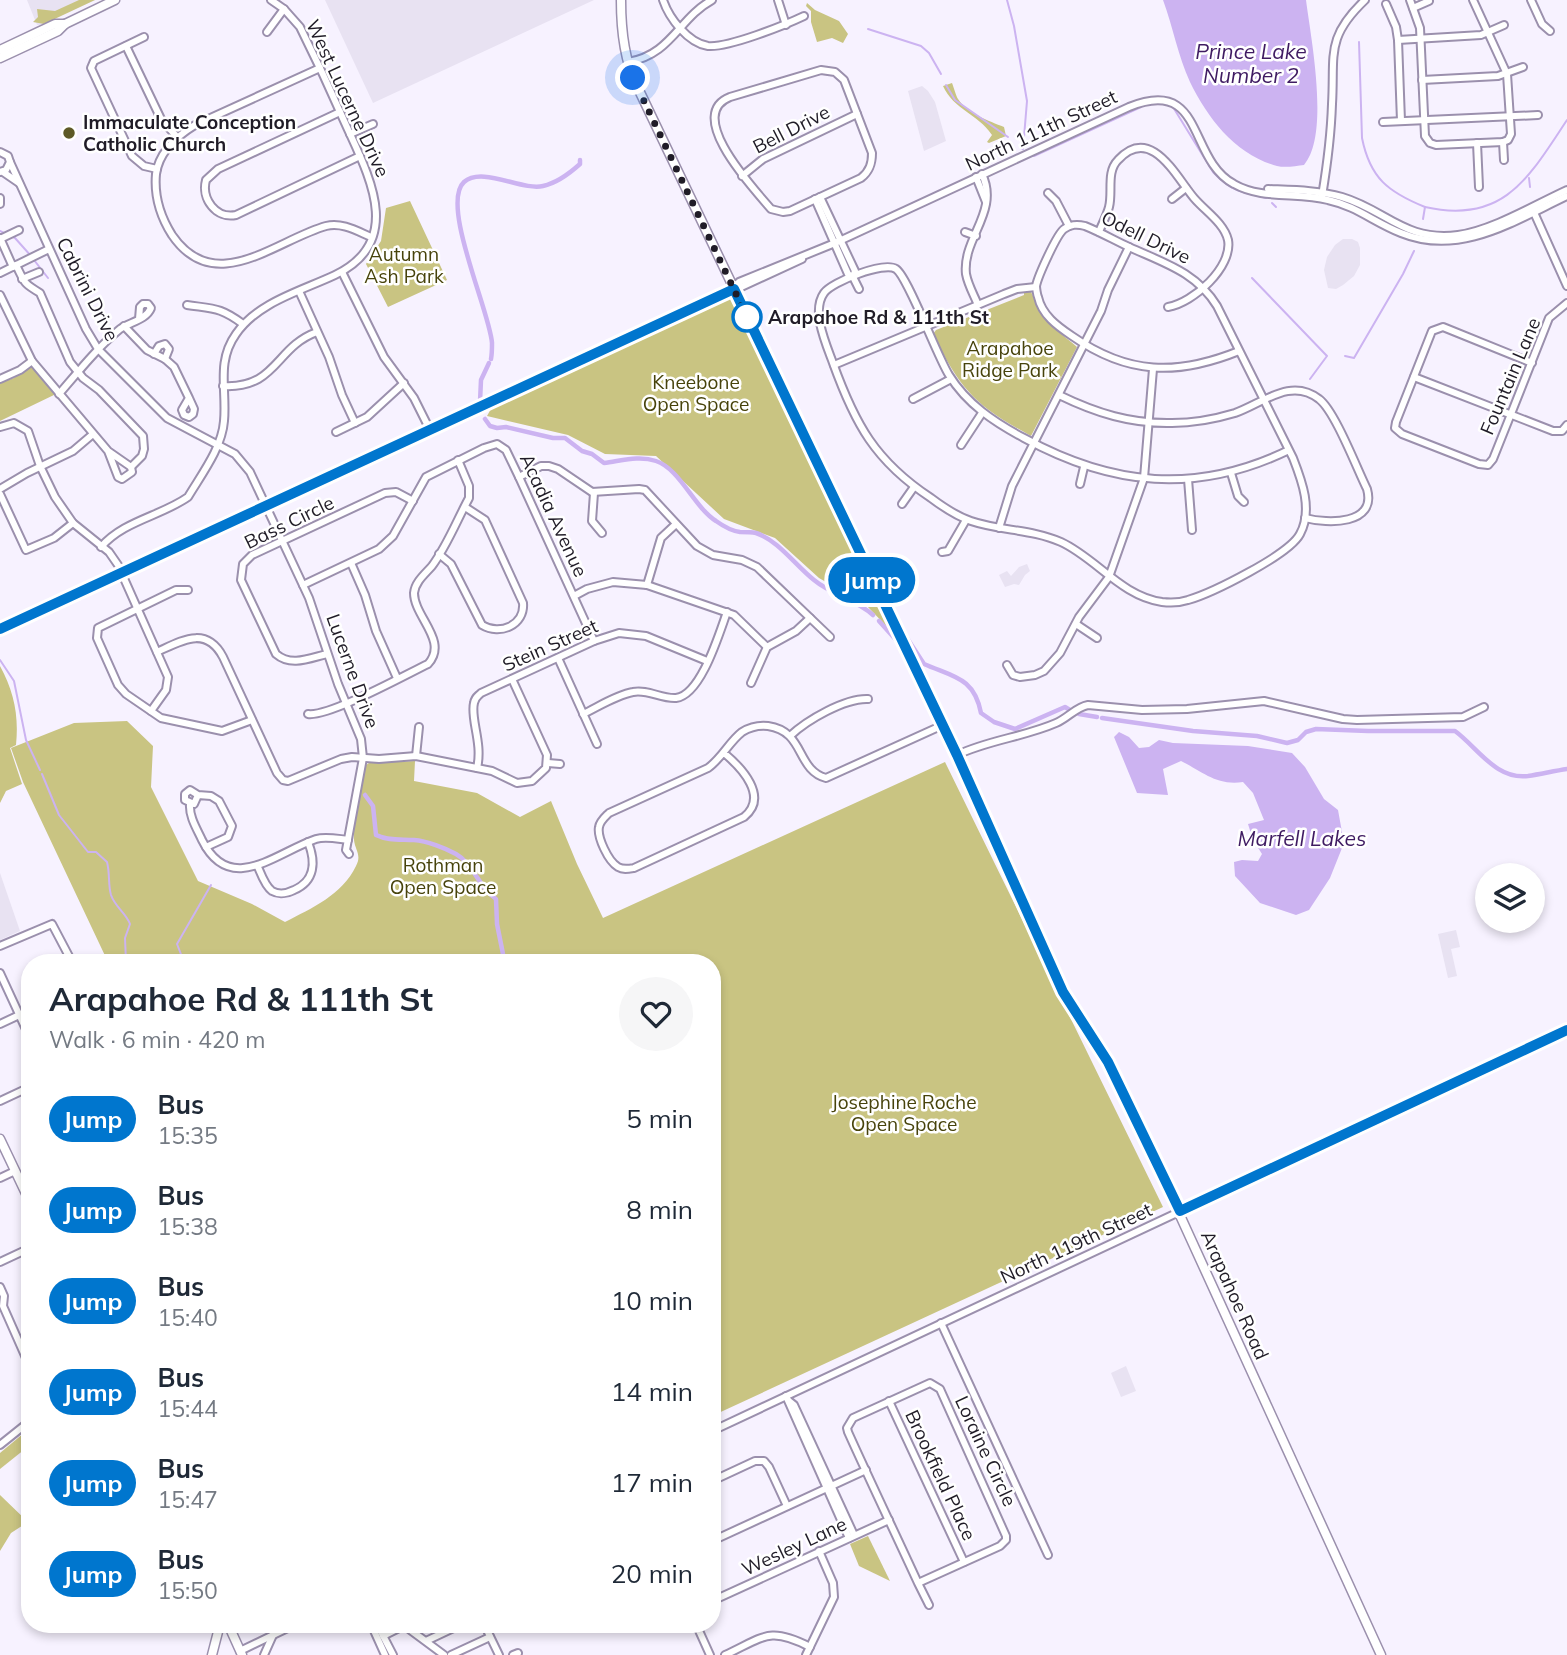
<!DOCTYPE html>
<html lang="en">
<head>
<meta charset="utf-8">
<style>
  body { margin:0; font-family:Mulish,sans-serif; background:#f6f6f7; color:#1f2937; height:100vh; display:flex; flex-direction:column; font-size:26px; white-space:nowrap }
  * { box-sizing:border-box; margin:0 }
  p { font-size:23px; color:#747a83 }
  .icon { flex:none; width:38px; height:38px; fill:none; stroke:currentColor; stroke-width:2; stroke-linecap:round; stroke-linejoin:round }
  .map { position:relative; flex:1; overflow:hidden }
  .panel { position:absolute; left:21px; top:954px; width:700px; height:679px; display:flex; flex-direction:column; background:#fff; border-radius:28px; box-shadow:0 4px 10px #0003 }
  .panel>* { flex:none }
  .badge { padding:0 14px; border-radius:23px; font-size:24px; line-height:46px }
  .controls { position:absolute; left:1475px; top:863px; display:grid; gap:14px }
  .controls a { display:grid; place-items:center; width:70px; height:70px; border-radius:50%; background:#fff; box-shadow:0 4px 10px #0003; font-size:35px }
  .you { position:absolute; width:35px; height:35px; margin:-18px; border:5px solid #fff; border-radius:50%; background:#1a73e8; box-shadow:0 0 0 10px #1a73e833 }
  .map>.badge { position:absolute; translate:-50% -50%; box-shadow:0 0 0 4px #fff }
  .round { display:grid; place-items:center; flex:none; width:74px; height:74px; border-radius:37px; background:#f6f6f7 }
  .overview { display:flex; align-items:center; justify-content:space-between; height:119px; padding:0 28px }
  h1 { font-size:33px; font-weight:700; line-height:52px }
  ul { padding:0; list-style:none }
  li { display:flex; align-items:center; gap:21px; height:91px; padding:0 28px }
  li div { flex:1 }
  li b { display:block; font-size:26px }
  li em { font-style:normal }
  li .badge { min-width:77px; font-weight:700; text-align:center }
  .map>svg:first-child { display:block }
</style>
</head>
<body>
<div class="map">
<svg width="1567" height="1655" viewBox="0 0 1567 1655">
  <rect width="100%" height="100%" fill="#f7f2ff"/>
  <g fill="#e8e2f2">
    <path d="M27 0H95L40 25H37Z"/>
    <path d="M325 0H594L373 103Z"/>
    <path d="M922 86 928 91 935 102 946 141 924 151 908 91Z"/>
    <path d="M1343 239H1352L1358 242 1360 248V265L1354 276 1343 285 1336 289 1328 288 1324 270 1327 257 1335 245Z"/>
    <path d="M1027 564 1030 571 1025 575 1019 585 1014 584 1005 587 999 575 1007 571 1011 576 1019 567Z"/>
    <path d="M0 873 20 931 0 940Z"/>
    <path d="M1456 930 1460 947 1451 949 1457 976 1448 978 1438 934Z"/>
    <path d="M1126 1366 1136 1391 1121 1397 1111 1373Z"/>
  </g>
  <g fill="#c9c482">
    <path d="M79 0H95L44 24 33 22 38 17 37 9 55 11Z"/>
    <path d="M807 3 815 10 839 21 848 34 843 43 832 38 817 42 811 22V11L806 6Z"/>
    <path d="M952 83C954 88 956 96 958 99 967 113 989 121 1004 127L1006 136 989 143 987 142 992 135C977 113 954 110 943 86Z"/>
    <path d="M410 201 447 280 388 307 366 264 381 241 386 208Z"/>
    <path d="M1024 291H1030C1035 297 1035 305 1040 311 1049 325 1064 336 1077 347L1031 436C976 406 961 391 933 334L936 330 1024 295Z"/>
    <path d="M725 297 733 299 893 633 866 605 819 578 775 538 724 519 656 456 605 454 568 435 487 416 492 407Z"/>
    <path d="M30 367H33L56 394 0 421V383L14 378Z"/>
    <path d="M0 666C14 692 19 715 16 745L10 748 22 784 6 791 0 803Z"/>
    <path d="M127 721 153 746 151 787 198 881 252 904 285 922C312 908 342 895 356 866 362 855 355 850 354 840 352 828 363 780 366 765L369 763 415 761 414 781 477 793 520 817 551 801 577 864 603 918 945 762 1163 1207 712 1416V962H108L23 782 11 748 74 723Z"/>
    <path d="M30 1428V1445L0 1469V1453Z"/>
    <path d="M0 1495 28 1522 11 1533 0 1551Z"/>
    <path d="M868 1536 890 1581 859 1566 850 1544Z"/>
  </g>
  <g fill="#ccb3f1">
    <path d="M1163 0H1306C1311 39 1330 135 1304 165 1296 166 1285 168 1277 166 1236 155 1208 119 1190 82 1178 56 1173 27 1163 0Z"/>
    <path d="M1119 732 1129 737 1139 748 1149 747 1159 740 1173 743 1248 746 1292 753 1305 767 1324 799 1338 810 1344 843 1330 878 1309 910 1296 915 1260 903 1235 876 1234 862 1242 860 1258 861 1262 854 1253 840 1248 824 1264 820 1253 793 1243 782C1217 786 1203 772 1181 761L1163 769 1168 795 1137 793 1114 737Z"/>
  </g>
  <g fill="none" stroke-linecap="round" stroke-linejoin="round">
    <g stroke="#ccb3f1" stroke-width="2">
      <path d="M1007 0 1014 26 1027 101 1023 149 1021 148"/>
      <path d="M868 29 921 46 929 53 941 74"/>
      <path d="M1359 42 1362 138C1370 178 1388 192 1425 207"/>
      <path d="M946 85 955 100 1008 137"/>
      <path d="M1173 107 1213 172C1232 192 1242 192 1266 198"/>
      <path d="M1034 156 1141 107"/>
      <path d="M1529 178 1530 187"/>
      <path d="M1272 203 1276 207"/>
      <path d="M1423 219 1425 207C1504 225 1529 177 1567 120"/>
      <path d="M0 231 4 233"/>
      <path d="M11 236 15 238 31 256"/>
      <path d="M34 260 48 278"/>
      <path d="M1252 278 1327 356 1310 379"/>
      <path d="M1345 356 1354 358 1403 274 1414 251"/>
      <path d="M0 660 14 681 26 740 40 770"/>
      <path d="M42 774 59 815 88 852H96L107 862C110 873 108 885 111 895 115 907 126 913 130 924L125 938 126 962"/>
      <path d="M184 962 177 944 211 885"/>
    </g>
    <g stroke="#ccb3f1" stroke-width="4.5">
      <path d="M491 359C492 354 492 348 492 343 490 312 440 204 464 182 482 166 522 191 543 186 557 183 570 173 580 164V160"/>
      <path d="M480 402 481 380 489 363"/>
      <path d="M485 419 490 426 497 428 506 427 553 438H565L582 451 592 454 604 463C621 461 639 455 656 461 680 469 694 507 716 521 723 526 732 531 740 532 745 532 751 532 756 533 778 540 796 566 814 580 832 595 857 600 873 615"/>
      <path d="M879 621 897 641"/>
      <path d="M903 637 907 638 924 664C953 677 974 677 981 713L994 722 1015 729 1065 707 1070 710"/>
      <path d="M1079 714 1097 717"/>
      <path d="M1102 718 1193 731 1257 736 1287 743 1298 740 1306 732 1316 729 1368 731H1455C1478 748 1496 780 1528 776 1541 774 1554 771 1567 769"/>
      <path d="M365 795 373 806 376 835C388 841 402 839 414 840 427 841 445 848 456 854 474 864 478 887 496 899L497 924 503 954"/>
      <path d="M712 1411V1413"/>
    </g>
    <defs>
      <g id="minor">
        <path d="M663 0C669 18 688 43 708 46 728 48 785 25 804 16"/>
        <path d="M778 0 786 25"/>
        <path d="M1410 0 1420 28 1425 136 1430 143 1436 145 1503 142 1508 140 1511 134 1507 74 1473 0"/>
        <path d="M1531 0 1542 24 1550 31"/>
        <path d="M1386 4 1396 27 1398 40 1401 121"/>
        <path d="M1413 8 1429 1"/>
        <path d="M267 32 284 9"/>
        <path d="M144 37 94 61 91 68 132 156 144 166 157 169"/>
        <path d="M1398 40 1481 35 1504 25"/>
        <path d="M126 46 161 119 177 137"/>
        <path d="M628 62C671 55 679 18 712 0"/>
        <path d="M320 68 195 125C177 136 159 152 156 174 154 196 160 216 172 235 215 298 276 240 326 226 342 222 357 231 371 237"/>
        <path d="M821 70 835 72 844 80 872 153C872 163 870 171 861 178L790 211 783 212 771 209C754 189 684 115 730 97Z"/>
        <path d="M1422 80 1498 76 1523 67"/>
        <path d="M340 112 218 169 206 180C201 199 216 219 236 215L360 156"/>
        <path d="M1383 122 1538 115"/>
        <path d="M350 134 373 124"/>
        <path d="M1503 142 1504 160"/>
        <path d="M1477 143 1479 187"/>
        <path d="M0 152 8 156 10 162 6 170 0 172"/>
        <path d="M10 162 86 329 98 349 167 418 235 454 250 472 309 598 338 684 361 739 363 758 346 850 349 854"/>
        <path d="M3 172 19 183"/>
        <path d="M742 176 763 159 857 114"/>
        <path d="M976 177 986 202"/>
        <path d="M1268 189C1292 190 1318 190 1342 197 1386 210 1405 242 1458 235 1493 230 1534 205 1567 190"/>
        <path d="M1048 193 1056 201 1069 226"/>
        <path d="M1322 196C1327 166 1331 135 1332 104 1335 55 1325 38 1365 0"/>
        <path d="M820 197 855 271 853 277 859 289"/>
        <path d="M0 198V204"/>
        <path d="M815 199 848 274 853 277"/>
        <path d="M1172 199 1186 188"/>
        <path d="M1532 208 1567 286"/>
        <path d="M965 232 976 236"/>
        <path d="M1099 232C1102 224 1107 215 1109 207 1113 192 1106 172 1118 160 1151 124 1176 177 1194 198 1205 211 1224 223 1228 240 1233 267 1193 303 1168 307"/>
        <path d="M0 238 13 267"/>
        <path d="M0 239 19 230"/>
        <path d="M16 265C25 283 23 283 40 293L70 362 83 378 99 390 143 436 144 449 142 456 131 467"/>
        <path d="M342 272 384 357 414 398 430 430"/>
        <path d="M0 273 49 249"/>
        <path d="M22 279 39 272"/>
        <path d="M734 289 739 282 835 243 1129 107C1205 76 1187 159 1234 184 1262 200 1298 192 1328 200 1356 206 1375 223 1401 233 1460 257 1514 221 1567 196"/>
        <path d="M299 291 329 357 342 395 355 423"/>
        <path d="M0 295 32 361 108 451 131 467 132 472 122 479 118 477 108 451"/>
        <path d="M187 305C214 309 220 307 243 324"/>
        <path d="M978 305C974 295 968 285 966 274 962 238 1000 212 982 174"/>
        <path d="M124 326 147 350 165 359 174 367 189 398 182 410 184 415 189 417 193 414 194 409 189 398"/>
        <path d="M1239 351C1177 376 1128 375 1072 336 1057 326 1042 315 1038 297 1037 295 1036 288 1036 286 1038 276 1057 234 1064 229 1071 224 1077 224 1085 226 1100 232 1114 240 1129 247 1164 263 1196 272 1217 306L1293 458C1302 481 1313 510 1300 534 1289 555 1212 593 1188 600 1179 603 1171 603 1162 602 1121 596 1096 558 1061 542 1032 529 1000 531 971 521 956 516 943 507 931 498 875 461 855 424 833 363 826 344 811 311 824 293 832 282 884 261 896 269 908 277 937 356 949 375 967 404 994 422 1024 438 1112 486 1196 495 1289 450"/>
        <path d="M154 354 159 346 165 344 169 349 165 359"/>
        <path d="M1532 363 1443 327 1432 331 1396 422 1395 428 1402 434 1479 464 1488 465 1493 459 1509 419 1549 318 1567 303"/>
        <path d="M834 365 1004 294 1017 289 1036 287"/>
        <path d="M1414 377 1553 431H1562L1567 425"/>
        <path d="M0 379 20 370 32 361"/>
        <path d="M223 386C277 389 275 347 317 332"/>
        <path d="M59 394C79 371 97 348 120 329 130 322 146 320 151 308L148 304H143L140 307 139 319"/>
        <path d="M1059 395C1096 413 1131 424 1172 423 1193 423 1215 419 1235 413 1263 403 1291 377 1319 399 1335 411 1357 469 1367 489 1377 525 1328 524 1305 518"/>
        <path d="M913 399 951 379"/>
        <path d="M0 427 14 423 28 431 40 466 55 497 73 523 109 552 118 565 168 677 166 690 151 711"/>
        <path d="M336 432 367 417 404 383"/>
        <path d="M961 445 982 413"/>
        <path d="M1231 473 1238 496 1244 502"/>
        <path d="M519 477 541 466H549L558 469 592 492 639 489 645 490 697 546 713 555 742 560 757 567 830 637"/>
        <path d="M1188 479 1192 530"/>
        <path d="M1080 484 1084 467"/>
        <path d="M0 489 27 473 73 451 93 434"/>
        <path d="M594 493 592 521 602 533"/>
        <path d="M0 494 26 550 54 538 73 523"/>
        <path d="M902 504 914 487"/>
        <path d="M999 528 1012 486 1101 311 1108 290 1129 247"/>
        <path d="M101 547C123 521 161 516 188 497 201 475 222 448 224 421 227 390 216 362 236 334 258 302 301 291 335 275 406 241 368 174 345 123 331 91 316 59 300 27L284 9 271 0"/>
        <path d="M942 552 948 551 966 520"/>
        <path d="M439 554 451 564 482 625C500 636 525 625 523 603L485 520 465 507"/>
        <path d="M351 563 365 595 376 631 397 678"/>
        <path d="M303 585 379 549 393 536 426 477 484 448 497 444 506 450 519 477 594 641"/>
        <path d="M647 585 661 538 676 524"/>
        <path d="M188 590H176L98 628 97 638 118 685 126 694 161 718 222 731 252 720"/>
        <path d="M574 596 587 589 613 582 647 585 734 615 767 647"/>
        <path d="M1076 624 1097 638"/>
        <path d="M0 629 802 259"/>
        <path d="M157 652C181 641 206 625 223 657L277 773 283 780 288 781 341 759 352 757 379 759 416 756 492 771 517 783 532 781 546 768 547 755 512 679"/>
        <path d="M327 654C310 658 291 667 276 654L241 580 243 564 252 555 385 493 396 492 413 501"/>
        <path d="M558 658 597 744"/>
        <path d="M1007 665 1013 675 1020 677 1035 675 1044 671 1060 653 1079 617 1109 577 1144 478 1153 369"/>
        <path d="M751 683 767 647 796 631 810 618"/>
        <path d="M308 714C329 717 405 675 428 664 449 641 414 617 414 593 415 582 425 574 432 566 447 546 457 520 469 498V486L458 460"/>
        <path d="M583 714C598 707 616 695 633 692 648 689 661 699 676 698 701 695 719 634 727 612"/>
        <path d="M790 736C807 720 845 698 868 699"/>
        <path d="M724 753C742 768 769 797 744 817L634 868C628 869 623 870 618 867 608 861 597 837 599 827 600 821 605 817 609 813L708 768C722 758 729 742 742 732 750 727 759 725 768 726 805 731 796 770 826 778L943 725"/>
        <path d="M957 755C988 740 1024 737 1056 723 1068 718 1076 707 1088 705L1142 710 1187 709 1264 701 1343 719 1357 720 1463 717 1484 707"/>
        <path d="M416 756 419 727"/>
        <path d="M548 763 560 764"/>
        <path d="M477 768C483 743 470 719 474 703 475 697 477 697 481 693L594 641 619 633 646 636 707 661"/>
        <path d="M198 795 194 804 185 800V794L190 790 198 795 211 796 219 801 232 826 228 837 206 847"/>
        <path d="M190 804C189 817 197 829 202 840 230 897 277 852 316 839 326 836 338 839 348 840"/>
        <path d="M258 867C261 874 265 886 272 891 279 895 288 893 294 890 315 881 316 862 308 842"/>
        <path d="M0 946 52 924 72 962"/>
        <path d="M0 973 30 1038"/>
        <path d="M0 1024 30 1010"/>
        <path d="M0 1101 30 1087"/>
        <path d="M0 1178 15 1171"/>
        <path d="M0 1262 30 1248"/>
        <path d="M0 1287 4 1296 3 1306 30 1367"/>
        <path d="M941 1323 1048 1555"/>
        <path d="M786 1396 849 1538"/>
        <path d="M789 1401 794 1405 854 1535"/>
        <path d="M889 1401 964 1562"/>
        <path d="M712 1431 1567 1030"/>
        <path d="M0 1445 30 1421"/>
        <path d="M712 1481 755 1461H764L769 1467 787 1506"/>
        <path d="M712 1541 866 1470"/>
        <path d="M918 1583 1000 1546 1006 1540V1536L940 1389 930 1383 853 1418 847 1428 848 1432C871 1483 895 1533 918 1583L929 1605"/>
        <path d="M712 1601 889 1520"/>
        <path d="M371 1624 385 1655"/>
        <path d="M377 1624 393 1655"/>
        <path d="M407 1624 409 1629 444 1655"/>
        <path d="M484 1624 499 1655"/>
        <path d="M696 1624 710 1655"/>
        <path d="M383 1636 407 1624"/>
        <path d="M426 1641 462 1624"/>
        <path d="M240 1651 296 1624"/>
        <path d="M264 1655 273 1635"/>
        <path d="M451 1655 490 1637"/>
        <path d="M513 1655 518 1653"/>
        <path d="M725 1655C764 1637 769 1626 810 1647"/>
        <path d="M806 1655 834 1597 833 1583 819 1551"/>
      </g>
      <g id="major">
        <path d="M621 0C621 28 624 59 636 84L943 725 1063 992 1108 1062 1130 1106 1381 1655"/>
        <path d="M0 50 55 24H65"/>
        <path d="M0 58 58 31 65 24 115 0"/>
        <path d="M0 1139 30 1202"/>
        <path d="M228 1624 242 1655"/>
        <path d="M212 1655 220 1624"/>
      </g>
    </defs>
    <use href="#minor" stroke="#9b90ad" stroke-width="10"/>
    <use href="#major" stroke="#9b90ad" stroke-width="11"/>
    <use href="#minor" stroke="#fff" stroke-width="6"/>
    <use href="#major" stroke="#fff" stroke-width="8"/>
  </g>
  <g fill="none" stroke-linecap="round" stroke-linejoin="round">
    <defs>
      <path id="line" d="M0 629 734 289 957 755 1063 992 1108 1062 1180 1211 1567 1030"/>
    </defs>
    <use href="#line" stroke="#fff" stroke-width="16"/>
    <use href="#line" stroke="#0076ce" stroke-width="10"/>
    <path stroke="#201c27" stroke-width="7" stroke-dasharray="0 12.6" d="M633 78 748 319 747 317"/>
  </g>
  <circle fill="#5d5926" stroke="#fff" stroke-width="2.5" cx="69" cy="133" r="7"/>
  <circle fill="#fff" stroke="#0076ce" stroke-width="3.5" cx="747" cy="317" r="14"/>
  <g text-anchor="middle" stroke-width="5" stroke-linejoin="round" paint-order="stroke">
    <g font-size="19" fill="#201c27" stroke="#fff">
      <text transform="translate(348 98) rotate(65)" y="7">West Lucerne Drive</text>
      <text transform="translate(791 129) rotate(-27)" y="7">Bell Drive</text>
      <text transform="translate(1041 130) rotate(-25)" y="7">North 111th Street</text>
      <text transform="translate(1146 237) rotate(26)" y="7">Odell Drive</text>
      <text transform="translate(88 289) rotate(63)" y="7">Cabrini Drive</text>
      <text transform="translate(1510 376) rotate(-67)" y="7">Fountain Lane</text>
      <text transform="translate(554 515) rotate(65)" y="7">Acadia Avenue</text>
      <text transform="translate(289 522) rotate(-26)" y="7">Bass Circle</text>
      <text transform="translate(550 645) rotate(-24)" y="7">Stein Street</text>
      <text transform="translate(353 671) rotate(70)" y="7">Lucerne Drive</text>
      <text transform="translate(1076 1243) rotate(-25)" y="7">North 119th Street</text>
      <text transform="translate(1235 1295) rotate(66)" y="7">Arapahoe Road</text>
      <text transform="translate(986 1451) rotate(65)" y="7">Loraine Circle</text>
      <text transform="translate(941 1475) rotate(65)" y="7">Brookfield Place</text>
      <text transform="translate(794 1546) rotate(-25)" y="7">Wesley Lane</text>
    </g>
    <g font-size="19" font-weight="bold" fill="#201c27" stroke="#fff" text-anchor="start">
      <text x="83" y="129">Immaculate Conception<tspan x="83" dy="22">Catholic Church</tspan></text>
    </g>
    <g font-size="19" fill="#47430b" stroke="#fff">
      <text x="404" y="261">Autumn<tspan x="404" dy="22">Ash Park</tspan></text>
      <text x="1010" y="355">Arapahoe<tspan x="1010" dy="22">Ridge Park</tspan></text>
      <text x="696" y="389">Kneebone<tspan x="696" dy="22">Open Space</tspan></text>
      <text x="443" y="872">Rothman<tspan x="443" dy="22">Open Space</tspan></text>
      <text x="904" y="1109">Josephine Roche<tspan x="904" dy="22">Open Space</tspan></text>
    </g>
    <g font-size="19" font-weight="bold" fill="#201c27" stroke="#fff" text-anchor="start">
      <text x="768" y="324">Arapahoe Rd &amp; 111th St</text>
    </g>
    <g font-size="21" font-style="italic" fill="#3f1b62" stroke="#fff">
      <text x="1251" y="59">Prince Lake<tspan x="1251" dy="24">Number 2</tspan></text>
      <text x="1302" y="846">Marfell Lakes</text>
    </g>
  </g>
</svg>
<div class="controls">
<a><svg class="icon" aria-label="layers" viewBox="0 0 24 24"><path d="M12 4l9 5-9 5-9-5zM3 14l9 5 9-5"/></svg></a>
</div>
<div class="you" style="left:633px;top:78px"></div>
<b class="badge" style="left:872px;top:580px;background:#0076ce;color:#fff">Jump</b>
<section class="panel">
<div class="overview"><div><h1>Arapahoe Rd &amp; 111th St</h1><p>Walk · 6 min · 420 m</p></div><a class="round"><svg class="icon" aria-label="heart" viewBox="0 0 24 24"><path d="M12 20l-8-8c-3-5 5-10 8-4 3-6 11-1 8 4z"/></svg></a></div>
<ul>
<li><span class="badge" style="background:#0076ce;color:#fff">Jump</span><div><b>Bus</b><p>15:35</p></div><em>5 min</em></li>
<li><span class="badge" style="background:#0076ce;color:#fff">Jump</span><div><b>Bus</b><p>15:38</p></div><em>8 min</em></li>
<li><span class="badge" style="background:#0076ce;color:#fff">Jump</span><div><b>Bus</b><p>15:40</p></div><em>10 min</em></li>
<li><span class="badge" style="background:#0076ce;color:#fff">Jump</span><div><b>Bus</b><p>15:44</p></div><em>14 min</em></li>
<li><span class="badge" style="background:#0076ce;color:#fff">Jump</span><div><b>Bus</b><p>15:47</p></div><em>17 min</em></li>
<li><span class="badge" style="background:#0076ce;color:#fff">Jump</span><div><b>Bus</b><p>15:50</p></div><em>20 min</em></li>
</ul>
</section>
</div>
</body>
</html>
